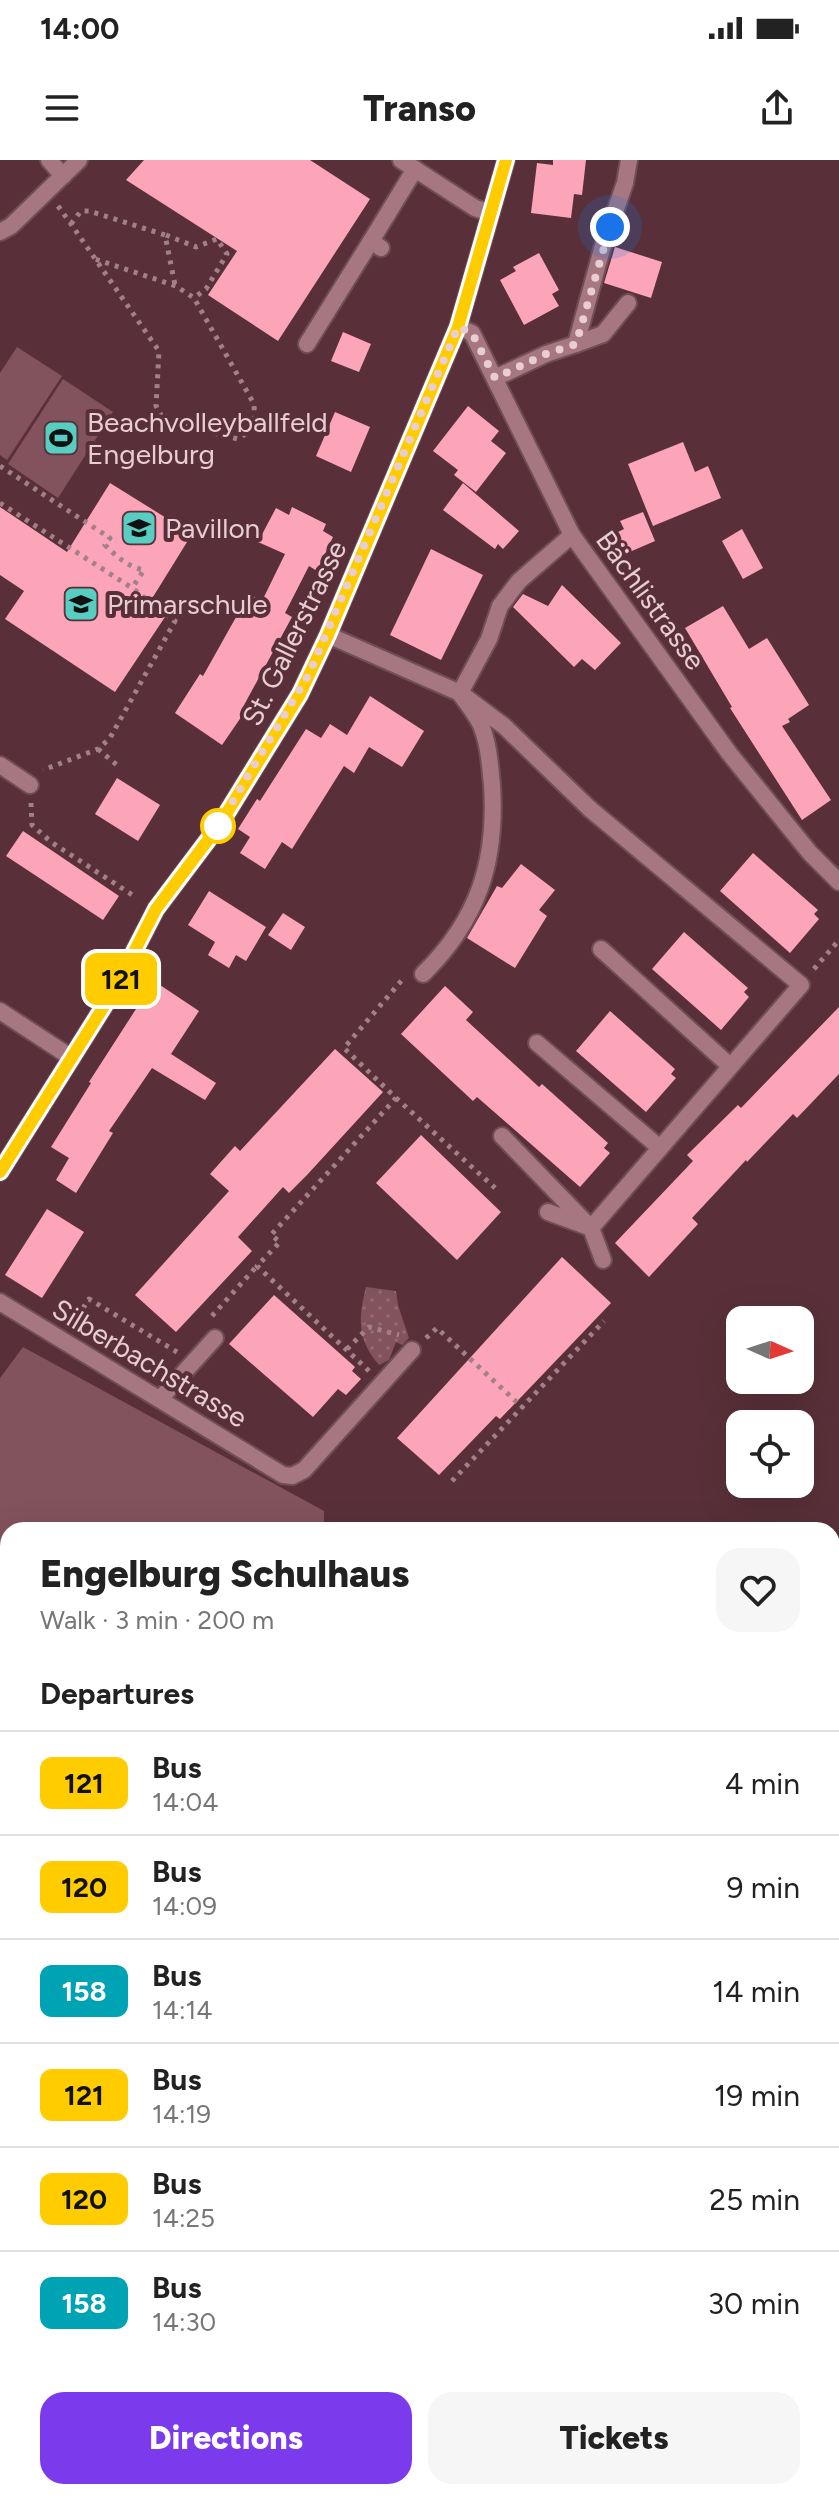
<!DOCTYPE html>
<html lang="en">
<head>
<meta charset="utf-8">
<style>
  body { margin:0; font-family:Figtree,sans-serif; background:#f6f6f6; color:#222; height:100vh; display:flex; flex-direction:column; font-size:30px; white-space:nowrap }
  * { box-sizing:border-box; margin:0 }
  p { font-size:26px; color:#767676 }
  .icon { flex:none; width:44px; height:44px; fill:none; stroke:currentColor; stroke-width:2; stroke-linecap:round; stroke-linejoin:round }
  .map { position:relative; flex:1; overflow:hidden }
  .side { position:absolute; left:0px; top:1362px; width:840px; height:978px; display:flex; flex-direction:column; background:#fff; border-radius:24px 24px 0 0; box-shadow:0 8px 32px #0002 }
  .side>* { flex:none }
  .badge { padding:0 16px; border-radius:12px; font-size:28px; line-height:52px }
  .needle { width:52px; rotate:93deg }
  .fabs { position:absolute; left:726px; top:1146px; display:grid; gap:16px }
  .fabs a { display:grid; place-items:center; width:88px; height:88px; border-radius:16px; background:#fff; box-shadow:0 8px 32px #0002; font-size:40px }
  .you { position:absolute; width:40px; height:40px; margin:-20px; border:6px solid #fff; border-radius:50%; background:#1a73e8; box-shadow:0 0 0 12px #1a73e833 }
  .map>.badge { position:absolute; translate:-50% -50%; box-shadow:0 0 0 4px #fff }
  h2 { padding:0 40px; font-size:30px; line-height:72px }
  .round { display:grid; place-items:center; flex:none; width:84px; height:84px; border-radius:24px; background:#f6f6f6 }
  .summary { display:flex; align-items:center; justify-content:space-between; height:136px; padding:0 40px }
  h1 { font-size:38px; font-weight:800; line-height:60px }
  .primary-button { display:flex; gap:16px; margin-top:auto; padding:16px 40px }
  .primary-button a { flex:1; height:92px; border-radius:24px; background:#7c3aed; color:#fff; font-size:32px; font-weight:800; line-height:92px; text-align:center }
  .primary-button a+a { background:#f6f6f6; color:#222 }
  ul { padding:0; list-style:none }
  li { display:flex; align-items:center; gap:24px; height:104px; padding:0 40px; border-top:2px solid #e0e0e0 }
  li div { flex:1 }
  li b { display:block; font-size:30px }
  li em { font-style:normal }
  li .badge { min-width:88px; font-weight:700; text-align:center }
  .status { display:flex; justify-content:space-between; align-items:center; height:56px; padding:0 40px; background:#fff; direction:ltr }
  .status svg { height:22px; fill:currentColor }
  header { display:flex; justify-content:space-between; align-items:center; height:104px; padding:0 40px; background:#fff; font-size:36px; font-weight:800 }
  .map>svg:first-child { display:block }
</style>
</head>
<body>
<div class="status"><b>14:00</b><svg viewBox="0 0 49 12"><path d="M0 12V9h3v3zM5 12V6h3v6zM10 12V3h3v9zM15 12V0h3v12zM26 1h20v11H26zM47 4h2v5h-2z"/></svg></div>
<header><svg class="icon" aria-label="menu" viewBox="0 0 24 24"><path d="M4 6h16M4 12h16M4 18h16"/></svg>Transo<svg class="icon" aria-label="share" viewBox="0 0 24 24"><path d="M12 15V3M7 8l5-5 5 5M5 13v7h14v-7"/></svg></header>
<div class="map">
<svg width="839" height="2339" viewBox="0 0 839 2339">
  <defs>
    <pattern id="forest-crowns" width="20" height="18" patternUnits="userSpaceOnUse" patternTransform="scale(2)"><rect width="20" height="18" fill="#974a5d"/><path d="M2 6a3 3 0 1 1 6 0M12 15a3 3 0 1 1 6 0" fill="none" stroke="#aa6b7b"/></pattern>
    <pattern id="park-dots" width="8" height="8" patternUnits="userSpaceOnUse" patternTransform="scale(2)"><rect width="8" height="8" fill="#82525d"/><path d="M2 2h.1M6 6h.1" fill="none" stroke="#946a73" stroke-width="1.8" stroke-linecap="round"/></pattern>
  </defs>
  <rect width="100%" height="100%" fill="#593039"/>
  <g fill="#82525d">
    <path d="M17 187 62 216 7 300 0 295V213Z"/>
    <path d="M63 219 113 252 58 338 8 304Z"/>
    <path d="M23 1187 324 1351V1370H8V1862L0 1860V1218Z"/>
  </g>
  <path fill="url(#forest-crowns)" d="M839 1930V2067L832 2075V1936Z"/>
  <path fill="url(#park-dots)" d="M366 1127 396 1131 398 1145 409 1178 402 1185 396 1182 389 1200 379 1205C357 1179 358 1159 366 1127Z"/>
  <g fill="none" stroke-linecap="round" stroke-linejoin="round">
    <g stroke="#3677ab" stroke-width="8">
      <path d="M832 1966 839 1958"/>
      <path d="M662 2339 664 2332"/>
    </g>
  </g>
  <g fill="#fca5b8">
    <path d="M144 0H310L370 39 278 181 208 135 237 91 126 20Z"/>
    <path d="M553 0H586L582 35 574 34 571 58 531 53 537 3 553 5Z"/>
    <path d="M615 87 662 102 651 138 604 123Z"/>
    <path d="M539 93 559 130 552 134 559 146 524 165 500 120 516 111 513 107Z"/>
    <path d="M343 172 371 184 359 212 331 201Z"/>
    <path d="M468 246 499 271 491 281 506 293 476 332 454 315 458 310 433 291Z"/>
    <path d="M335 252 370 267 351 312 316 296Z"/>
    <path d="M683 282 695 312 708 306 721 338 653 366 628 304Z"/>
    <path d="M110 323 192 374 148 445 165 457 115 532 5 459 24 431 0 415V347L67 392Z"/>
    <path d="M463 323 519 371 503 389 498 384 495 389 443 350Z"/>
    <path d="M292 347 326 364 323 371 333 377 317 411 309 406 285 453 292 457 243 547 246 550 222 585 175 553 200 514 203 516 249 434 262 441 285 394 258 382 276 348 289 355Z"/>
    <path d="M643 352 655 381 625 394 616 373 624 369 620 361Z"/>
    <path d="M742 369 763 408 743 419 722 381Z"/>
    <path d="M431 389 483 415 441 500 390 475Z"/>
    <path d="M562 425 621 483 595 510 582 499 574 507 513 447 523 434 548 446Z"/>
    <path d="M723 446 749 489 767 478 809 545 788 559 790 562 782 566 831 640 802 660 730 548 732 547 685 468Z"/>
    <path d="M370 536 424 571 402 607 369 587 354 613 344 606 292 689 282 682 265 709 240 693 250 677 238 669 257 639 260 641 306 569 321 578 330 564 347 575Z"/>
    <path d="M117 618 160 645 138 681 95 654Z"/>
    <path d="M23 671 119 736 103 760 6 696Z"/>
    <path d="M753 693 818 750 814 754 819 759 790 793 720 731Z"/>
    <path d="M521 704 555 730 539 750 547 756 515 808 467 778 497 726 502 728Z"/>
    <path d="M209 731 266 767 246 801 236 795 229 808 208 795 215 782 188 765Z"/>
    <path d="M283 753 305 767 291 790 268 775Z"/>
    <path d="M684 772 748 828 744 832 749 837 721 870 652 809Z"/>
    <path d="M154 821 199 851 171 894 216 923 205 940 152 908 109 971 113 973 76 1033 56 1020 69 998 51 987 91 923 89 922Z"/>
    <path d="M445 826 473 852 466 860 539 927 542 924 608 983 604 988 610 993 580 1027 477 937 473 941 401 874Z"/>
    <path d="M839 847V914L797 958 793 954 747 1002 746 1000 692 1058 698 1064 649 1117 615 1083 693 1001 687 995 738 945 741 948Z"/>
    <path d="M610 851 675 909 671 914 676 918 646 952 576 891Z"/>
    <path d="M335 889 383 932 307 1015 289 1033 283 1027 238 1077 252 1091 176 1172 135 1135 229 1031 210 1014 235 986 240 991Z"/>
    <path d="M421 975 501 1052 457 1100 376 1023Z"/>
    <path d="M47 1049 84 1072 42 1138 5 1115Z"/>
    <path d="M562 1097 611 1143 500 1259 496 1256 439 1315 397 1278Z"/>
    <path d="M274 1135 355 1207 352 1211 361 1219 346 1235 338 1229 313 1257 229 1184Z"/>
  </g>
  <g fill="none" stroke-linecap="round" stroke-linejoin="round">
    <defs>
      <g id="service">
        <path d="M381 88 371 81 415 9"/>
        <path d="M307 184 371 81"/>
        <path d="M576 184 603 174 628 143"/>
        <path d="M495 218 546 194 576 184 602 89 625 23 629 0"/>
        <path d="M0 605 30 625"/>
        <path d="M423 814C478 760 497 702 492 625 490 605 489 585 481 565 476 555 468 544 461 535"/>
        <path d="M0 851 72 898"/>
        <path d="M548 1052 591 1068 801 825 590 649"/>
        <path d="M591 1068 603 1100"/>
        <path d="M160 1239 215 1178"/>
        <path d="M0 1944 8 1947"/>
        <path d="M0 2198 8 2178"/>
      </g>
      <g id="pedestrian">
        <path d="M601 789 730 906"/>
        <path d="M537 883 660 988"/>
        <path d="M502 976 591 1068"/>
      </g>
      <g id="minor">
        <path d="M49 0 63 16"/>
        <path d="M401 0 475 48 491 53"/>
        <path d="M0 72 11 66 79 0"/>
        <path d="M458 167 472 173 572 375 729 593 810 693 839 722"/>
        <path d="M328 475 460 533 504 566 590 649"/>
        <path d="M460 533 489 479 500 446 519 421 572 375"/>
        <path d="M0 1142 283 1315 292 1316 304 1310 412 1190"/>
        <path d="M0 1974 8 1959"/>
        <path d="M0 2149 8 2154"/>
        <path d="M832 2308 839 2316"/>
      </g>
      <g id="tertiary">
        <path d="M0 1012 116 827 156 749 220 664 300 534 328 475 458 167 506 0"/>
        <path d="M0 1879 8 1881"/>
        <path d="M832 2122 839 2123"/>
      </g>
    </defs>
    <use href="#service" stroke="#704e56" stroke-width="20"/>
    <use href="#pedestrian" stroke="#704e56" stroke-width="20"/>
    <use href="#minor" stroke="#704e56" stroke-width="20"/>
    <use href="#tertiary" stroke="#704e56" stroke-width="20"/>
    <g stroke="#a28087" stroke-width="5" stroke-dasharray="4 6" stroke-linecap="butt">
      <path d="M58 46 71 64 159 191 156 246 164 261 238 279C252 271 255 260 254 244L194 138 176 126 95 99"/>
      <path d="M71 64 81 51H89L165 75 175 125"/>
      <path d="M166 75 196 87 217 79 227 94 206 129 194 138"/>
      <path d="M0 306 110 378 105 385C116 396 128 407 144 410L132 428"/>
      <path d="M0 343 132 428 175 461 110 578 98 589 43 610"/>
      <path d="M98 589 118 606"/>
      <path d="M31 643 32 665 51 682 134 736"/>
      <path d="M814 809 839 780"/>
      <path d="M396 938 495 1028"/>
      <path d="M212 1156 257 1106"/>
      <path d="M72 1165 89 1139 177 1192"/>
      <path d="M426 1178 437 1168 522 1247"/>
      <path d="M347 1189 369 1167 399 1175"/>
      <path d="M369 1211 257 1106 280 1082 271 1075 396 938 344 888 402 820"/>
      <path d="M452 1321 604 1161"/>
      <path d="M832 1729 839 1723"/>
      <path d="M832 1808 839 1799"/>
      <path d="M0 2029 8 2027"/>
      <path d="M611 2339 614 2332"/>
    </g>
    <use href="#service" stroke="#a67780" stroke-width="16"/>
    <use href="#pedestrian" stroke="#a67780" stroke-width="16"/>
    <use href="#minor" stroke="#a67780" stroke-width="16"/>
    <use href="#tertiary" stroke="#a67780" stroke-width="16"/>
  </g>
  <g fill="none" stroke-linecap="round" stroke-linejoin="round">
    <defs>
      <path id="line" d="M0 1012 116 827 156 749 220 664 300 534 328 475 458 167 506 0"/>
    </defs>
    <use href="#line" stroke="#fff" stroke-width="18"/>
    <use href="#line" stroke="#fc0" stroke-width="12"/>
    <path stroke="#e8cdd2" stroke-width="8" stroke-dasharray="0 14.4" d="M218 666 309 514 458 167 472 173 495 218 546 194 576 184 610 67"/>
  </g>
  <defs>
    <symbol id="stadium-square" viewBox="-11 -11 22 22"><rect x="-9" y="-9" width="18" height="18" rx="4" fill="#57cec1" stroke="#593039"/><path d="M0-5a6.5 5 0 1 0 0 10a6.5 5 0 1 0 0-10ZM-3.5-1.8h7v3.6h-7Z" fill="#111"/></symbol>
    <symbol id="school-square" viewBox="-11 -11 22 22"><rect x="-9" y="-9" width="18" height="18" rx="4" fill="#57cec1" stroke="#593039"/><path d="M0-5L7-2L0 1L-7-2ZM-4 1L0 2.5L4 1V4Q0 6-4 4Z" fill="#111"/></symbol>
  </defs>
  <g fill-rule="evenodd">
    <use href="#stadium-square" x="41" y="258" width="40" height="40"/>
    <use href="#school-square" x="119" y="348" width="40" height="40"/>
    <use href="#school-square" x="61" y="424" width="40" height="40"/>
  </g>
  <circle fill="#fff" stroke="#fc0" stroke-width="4" cx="218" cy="666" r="16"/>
  <g text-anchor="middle" stroke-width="8" stroke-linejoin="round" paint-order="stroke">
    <g font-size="28" fill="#e8cdd2" stroke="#593039" text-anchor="start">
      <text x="87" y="272">Beachvolleyballfeld<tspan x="87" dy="32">Engelburg</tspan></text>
      <text x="165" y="378">Pavillon</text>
      <text x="107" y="454">Primarschule</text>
    </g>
    <g font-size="28" fill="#e8cdd2" stroke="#593039">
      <text transform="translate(651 440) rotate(54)" y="10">Bächlistrasse</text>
      <text transform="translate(294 473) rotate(-64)" y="10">St. Gallerstrasse</text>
      <text transform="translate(150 1203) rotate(31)" y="10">Silberbachstrasse</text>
    </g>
  </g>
</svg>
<div class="fabs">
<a><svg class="needle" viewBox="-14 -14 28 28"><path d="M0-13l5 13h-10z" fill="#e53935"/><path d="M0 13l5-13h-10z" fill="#767676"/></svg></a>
<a><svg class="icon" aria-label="locate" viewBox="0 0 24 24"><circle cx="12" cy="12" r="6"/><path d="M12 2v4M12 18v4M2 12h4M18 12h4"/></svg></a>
</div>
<div class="you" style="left:610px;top:67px"></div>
<b class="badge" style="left:121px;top:819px;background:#fc0;color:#111">121</b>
<section class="side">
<div class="summary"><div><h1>Engelburg Schulhaus</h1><p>Walk · 3 min · 200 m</p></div><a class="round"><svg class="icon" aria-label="heart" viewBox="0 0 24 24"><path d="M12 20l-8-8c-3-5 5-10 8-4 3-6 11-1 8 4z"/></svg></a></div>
<h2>Departures</h2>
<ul>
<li><span class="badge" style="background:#fc0;color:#111">121</span><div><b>Bus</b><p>14:04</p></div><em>4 min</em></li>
<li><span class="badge" style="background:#fc0;color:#111">120</span><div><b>Bus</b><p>14:09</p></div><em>9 min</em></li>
<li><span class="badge" style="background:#00a3b4;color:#fff">158</span><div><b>Bus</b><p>14:14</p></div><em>14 min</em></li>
<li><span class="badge" style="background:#fc0;color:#111">121</span><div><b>Bus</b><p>14:19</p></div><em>19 min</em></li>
<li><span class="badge" style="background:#fc0;color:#111">120</span><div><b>Bus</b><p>14:25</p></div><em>25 min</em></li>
<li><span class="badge" style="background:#00a3b4;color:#fff">158</span><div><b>Bus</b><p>14:30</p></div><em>30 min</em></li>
</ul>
<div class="primary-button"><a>Directions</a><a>Tickets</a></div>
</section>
</div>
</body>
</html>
